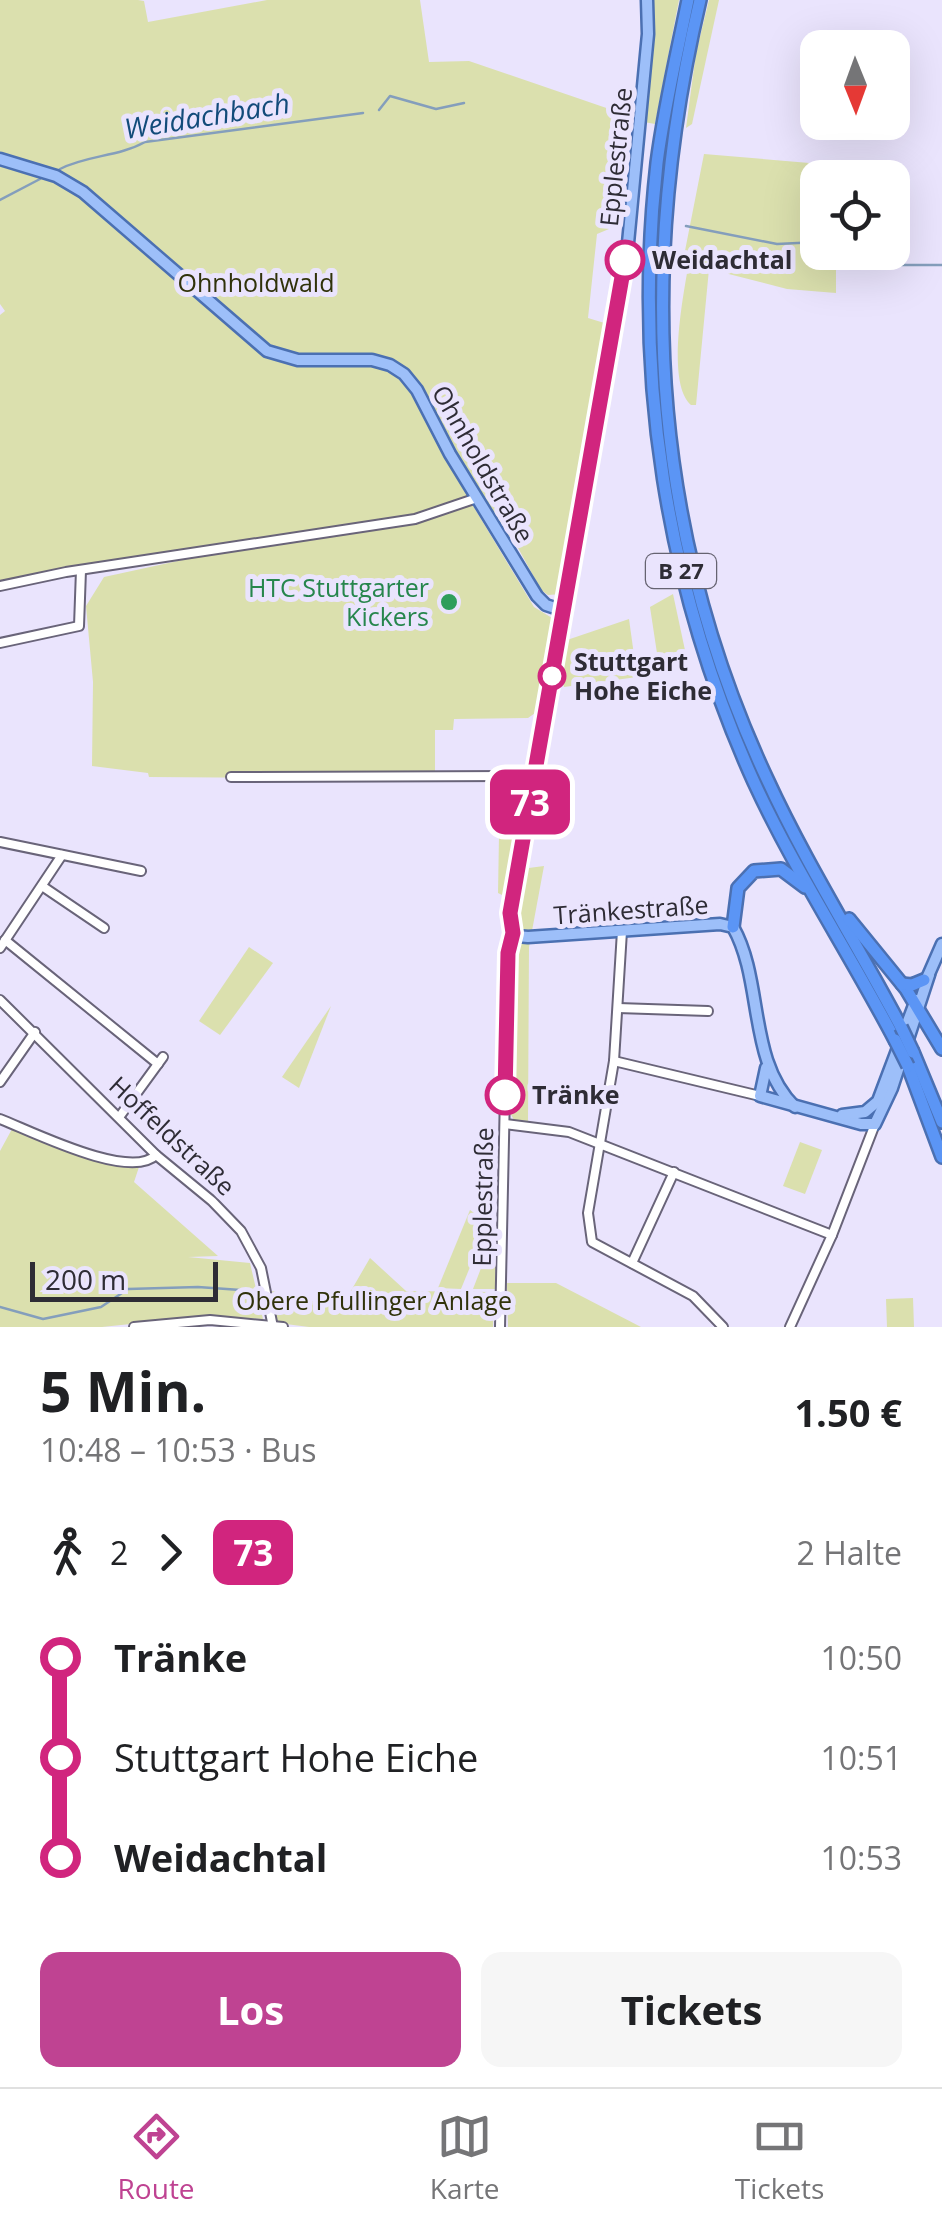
<!DOCTYPE html>
<html lang="de">
<head>
<meta charset="utf-8">
<style>
  body { margin:0; font-family:"Open Sans",sans-serif; background:#f6f6f6; color:#202124; height:100vh; display:flex; flex-direction:column; font-size:38px; white-space:nowrap }
  * { box-sizing:border-box; margin:0 }
  p { font-size:32px; color:#757577 }
  .icon { flex:none; width:55px; height:55px; fill:none; stroke:currentColor; stroke-width:2; stroke-linecap:round; stroke-linejoin:round }
  .map { position:relative; height:1327px; overflow:hidden }
  .panel { display:flex; flex-direction:column; background:#fff; flex:1 }
  .panel>* { flex:none }
  .badge { padding:0 20px; border-radius:15px; font-size:35px; line-height:65px }
  .needle { width:65px; rotate:179deg }
  .controls { position:absolute; left:800px; top:30px; display:grid; gap:20px }
  .controls a { display:grid; place-items:center; width:110px; height:110px; border-radius:20px; background:#fff; box-shadow:0 10px 40px #0002; font-size:50px }
  .scale { position:absolute; left:30px; bottom:25px; width:188px; box-sizing:border-box; padding-left:10px; border:5px solid #2e2c35; border-top:0; font-size:28px; line-height:35px; white-space:nowrap; color:#2e2c35; -webkit-text-stroke:8px #eae4fd; paint-order:stroke }
  .map>.badge { position:absolute; translate:-50% -50%; box-shadow:0 0 0 5px #fff }
  .legs { display:flex; align-items:center; gap:15px; height:110px; padding:0 40px; font-size:32px }
  .legs p { margin-inline-start:auto }
  .summary { display:flex; align-items:center; justify-content:space-between; height:170px; padding:0 40px }
  h1 { font-size:55px; font-weight:700; line-height:75px }
  .button { display:flex; gap:20px; margin-top:auto; padding:20px 40px }
  .button a { flex:1; height:115px; border-radius:20px; background:#bf4392; color:#fff; font-size:40px; font-weight:700; line-height:115px; text-align:center }
  .button a+a { background:#f6f6f6; color:#202124 }
  ul { padding:0 40px; list-style:none }
  li { display:flex; align-items:center; gap:35px; height:100px; font-size:38px }
  li i { display:grid; place-items:center; width:15px; height:100%; margin:0 12px; background:currentColor }
  li i::after { content:''; width:25px; height:25px; margin:-12px; border:8px solid; border-radius:50%; background:#fff }
  li p { margin-inline-start:auto }
  li:first-child i { background:linear-gradient(#0000 50%,currentColor 0) }
  li:last-child i { background:linear-gradient(currentColor 50%,#0000 0) }
  .tab-bar { display:flex; justify-content:space-around; align-items:center; height:140px; border-top:2px solid #e0e0e0; background:#fff; font-size:28px; color:#757577 }
  .tab-bar a { display:grid; justify-items:center; gap:5px }
  .tab-bar .selected { color:#bf4392 }
  .map>svg:first-child { display:block }
</style>
</head>
<body>
<div class="map">
<svg width="942" height="1327" viewBox="0 0 942 1327">
  <rect width="100%" height="100%" fill="#eae4fd"/>
  <g fill="#dbe0ae">
    <path d="M0 0H138L144 1 148 22 267 0H420L429 62 469 61 621 113 609 229 597 234 588 318 611 325 562 594 548 595 541 590 517 546 480 495 442 511 472 504 534 607 557 621 538 711 528 718 454 719 453 730H435V779L149 777 148 773 92 766 93 682 86 606 104 577 196 557 340 534 0 583V315L5 311 0 304Z"/>
    <path d="M653 0H679L655 124 644 122Z"/>
    <path d="M709 0H719L692 124 686 128 696 53Z"/>
    <path d="M704 154 833 165 832 177 818 178V252L836 253V293L787 289 709 269 696 405H691C667 384 682 303 687 273L689 268 702 272 704 268 683 261Z"/>
    <path d="M673 594 689 669 660 673 650 607Z"/>
    <path d="M629 619 637 677 564 687 560 675 567 640Z"/>
    <path d="M500 779H521L527 792 508 893 502 895 498 893Z"/>
    <path d="M544 866 529 947 528 1121 514 1120 509 1111 511 965 517 944 514 916 521 869Z"/>
    <path d="M249 947 273 963 220 1035 199 1021Z"/>
    <path d="M331 1006 299 1088 282 1077Z"/>
    <path d="M12 1129 76 1155 140 1164 134 1182 218 1256 188 1257 250 1263 263 1319 207 1316 102 1327H0V1151Z"/>
    <path d="M800 1142 822 1150 805 1194 783 1186Z"/>
    <path d="M470 1210 488 1223 461 1289 438 1288Z"/>
    <path d="M495 1232 497 1234 495 1289H473Z"/>
    <path d="M370 1258 406 1291 494 1292 493 1327H309L278 1323 272 1291 341 1308Z"/>
    <path d="M507 1283H556L641 1327H508Z"/>
    <path d="M913 1298 914 1327H887L886 1299Z"/>
  </g>
  <g fill="none" stroke-linecap="round" stroke-linejoin="round">
    <g stroke="#849ebc" stroke-width="2.5">
      <path d="M379 110 390 96 436 109 464 103"/>
      <path d="M60 169C87 155 118 157 145 142L363 113"/>
      <path d="M0 200 40 179"/>
      <path d="M686 226 777 244 818 242"/>
      <path d="M854 252 885 265H942"/>
      <path d="M0 1307 43 1319 101 1307 128 1289 198 1287 255 1291"/>
    </g>
    <defs>
      <g id="minor">
        <path d="M0 586 66 572 415 519 477 498"/>
        <path d="M0 643 79 626 81 570"/>
        <path d="M231 777 534 776"/>
        <path d="M0 842 141 871"/>
        <path d="M42 886 104 928"/>
        <path d="M622 931 614 1061 588 1213 592 1242 693 1296 723 1327"/>
        <path d="M5 940 158 1064"/>
        <path d="M0 948 62 855"/>
        <path d="M0 1000 156 1155 212 1201 241 1231 261 1268 273 1327"/>
        <path d="M618 1008 708 1011"/>
        <path d="M614 1061 760 1096"/>
        <path d="M0 1082 35 1032"/>
        <path d="M120 1116 163 1057"/>
        <path d="M0 1119C31 1131 130 1181 156 1155"/>
        <path d="M505 1124 569 1132 832 1235"/>
        <path d="M632 1263 674 1172"/>
        <path d="M134 1327 210 1320 283 1327"/>
        <path d="M500 1327 508 953 513 933"/>
        <path d="M790 1327 832 1235 875 1124"/>
      </g>
      <g id="major">
        <path d="M647 0 648 34 628 243 618 305 512 901 511 929 517 936 528 937 720 924 733 927C764 982 747 1060 795 1107"/>
        <path d="M0 159 56 176 83 192 267 351 298 360H372L390 365 404 374 417 390 450 454 537 596 546 605 564 611"/>
        <path d="M928 976 942 944"/>
        <path d="M766 1068 760 1096 861 1124H875L892 1088 929 975"/>
        <path d="M842 1115 865 1112 878 1101 916 1000"/>
      </g>
      <g id="highway">
        <path d="M688 0C677 54 664 108 657 163 633 375 666 587 754 782 795 871 850 954 895 1040"/>
        <path d="M700 0C637 266 650 529 767 779 806 864 857 944 901 1027"/>
        <path d="M849 919 906 989 942 1049"/>
        <path d="M733 927 738 888 754 871 781 869 805 887"/>
        <path d="M902 984 912 985 924 980"/>
        <path d="M913 1052 942 1122"/>
        <path d="M908 1066 942 1157"/>
      </g>
    </defs>
    <use href="#minor" stroke="#696479" stroke-width="12"/>
    <use href="#major" stroke="#4b70b2" stroke-width="15"/>
    <use href="#highway" stroke="#4b70b2" stroke-width="16"/>
    <use href="#minor" stroke="#fff" stroke-width="8"/>
    <use href="#major" stroke="#9dbff9" stroke-width="10"/>
    <use href="#highway" stroke="#5b95f5" stroke-width="11"/>
    <defs>
      <g id="highway-bridge">
        <path d="M901 1027 913 1052"/>
        <path d="M895 1040 908 1066"/>
      </g>
    </defs>
    <use href="#highway-bridge" stroke="#4b70b2" stroke-width="16" stroke-linecap="butt"/>
    <use href="#highway-bridge" stroke="#5b95f5" stroke-width="11"/>
  </g>
  <g fill="none" stroke-linecap="round" stroke-linejoin="round">
    <defs>
      <path id="line-1" d="M505 1095 508 953 513 933 510 913 625 260"/>
    </defs>
    <use href="#line-1" stroke="#fff" stroke-width="22"/>
    <use href="#line-1" stroke="#d1257e" stroke-width="15"/>
  </g>
  <g fill="#fff" stroke="#d1257e" stroke-width="5">
    <circle cx="625" cy="260" r="18"/>
    <circle cx="552" cy="676" r="12"/>
    <circle cx="505" cy="1095" r="18"/>
  </g>
  <circle fill="#2e9e5b" stroke="#eae4fd" stroke-width="4" cx="449" cy="602" r="10"/>
  <g text-anchor="middle" stroke-width="10" stroke-linejoin="round" paint-order="stroke">
    <rect fill="#eae4fd" stroke="#666371" stroke-width="2.5" x="646" y="554" width="70" height="34" rx="8"/>
    <g font-size="22" font-weight="bold" fill="#2e2c35">
      <text x="681" y="579">B 27</text>
    </g>
    <g font-size="25" fill="#2e2c35" stroke="#eae4fd">
      <text transform="translate(616 157) rotate(-84)" y="9">Epplestraße</text>
      <text transform="translate(483 464) rotate(60)" y="9">Ohnholdstraße</text>
      <text transform="translate(631 910) rotate(-4)" y="9">Tränkestraße</text>
      <text transform="translate(172 1136) rotate(43)" y="9">Hoffeldstraße</text>
      <text transform="translate(483 1197) rotate(-89)" y="9">Epplestraße</text>
    </g>
    <g font-size="25" font-weight="bold" fill="#2e2c35" stroke="#eae4fd" text-anchor="start">
      <text x="652" y="269">Weidachtal</text>
      <text x="574" y="671">Stuttgart<tspan x="574" dy="29">Hohe Eiche</tspan></text>
      <text x="532" y="1104">Tränke</text>
    </g>
    <g font-size="25" fill="#30320a" stroke="#eae4fd">
      <text x="256" y="292">Ohnholdwald</text>
      <text x="374" y="1310">Obere Pfullinger Anlage</text>
    </g>
    <g font-size="25" fill="#27864d" stroke="#eae4fd" text-anchor="end">
      <text x="429" y="597">HTC Stuttgarter<tspan x="429" dy="29">Kickers</tspan></text>
    </g>
    <g font-size="28" font-style="italic" fill="#124b7a" stroke="#eae4fd">
      <text transform="translate(207 116) rotate(-9)" y="10">Weidachbach</text>
    </g>
  </g>
</svg>
<div class="controls">
<a><svg class="needle" viewBox="-14 -14 28 28"><path d="M0-13l5 13h-10z" fill="#e53935"/><path d="M0 13l5-13h-10z" fill="#757577"/></svg></a>
<a><svg class="icon" aria-label="locate" viewBox="0 0 24 24"><circle cx="12" cy="12" r="6"/><path d="M12 2v4M12 18v4M2 12h4M18 12h4"/></svg></a>
</div>
<div class="scale">200 m</div>
<b class="badge" style="left:530px;top:802px;background:#d1257e;color:#fff">73</b>
</div>
<section class="panel">
<div class="summary"><div><h1>5 Min.</h1><p>10:48 – 10:53 · Bus</p></div><b>1.50 €</b></div>
<div class="legs"><svg class="icon" aria-label="walk" viewBox="0 0 24 24"><circle cx="13" cy="4" r="2"/><path d="M13 8l-2 6 4 7M11 14l-3 7M7 12l3-4h3l4 4"/></svg>2<svg class="icon" aria-label="forward" viewBox="0 0 24 24"><path d="M9 5l7 7-7 7"/></svg><b class="badge" style="background:#d1257e;color:#fff">73</b><p>2 Halte</p></div>
<ul>
<li><i style="color:#d1257e"></i><b>Tränke</b><p>10:50</p></li>
<li><i style="color:#d1257e"></i><span>Stuttgart Hohe Eiche</span><p>10:51</p></li>
<li><i style="color:#d1257e"></i><b>Weidachtal</b><p>10:53</p></li>
</ul>
<div class="button"><a>Los</a><a>Tickets</a></div>
</section>
<nav class="tab-bar">
<a class="selected"><svg class="icon" aria-label="directions" viewBox="0 0 24 24"><path d="M12 3l9 9-9 9-9-9zM9 14v-3h6M13 9l2 2-2 2"/></svg>Route</a>
<a><svg class="icon" aria-label="map" viewBox="0 0 24 24"><path d="M3 6l6-2 6 2 6-2v14l-6 2-6-2-6 2zM9 4v14M15 6v14"/></svg>Karte</a>
<a><svg class="icon" aria-label="tickets" viewBox="0 0 24 24"><path d="M3 7h18v10H3zM15 7v10"/></svg>Tickets</a>
</nav>
</body>
</html>
